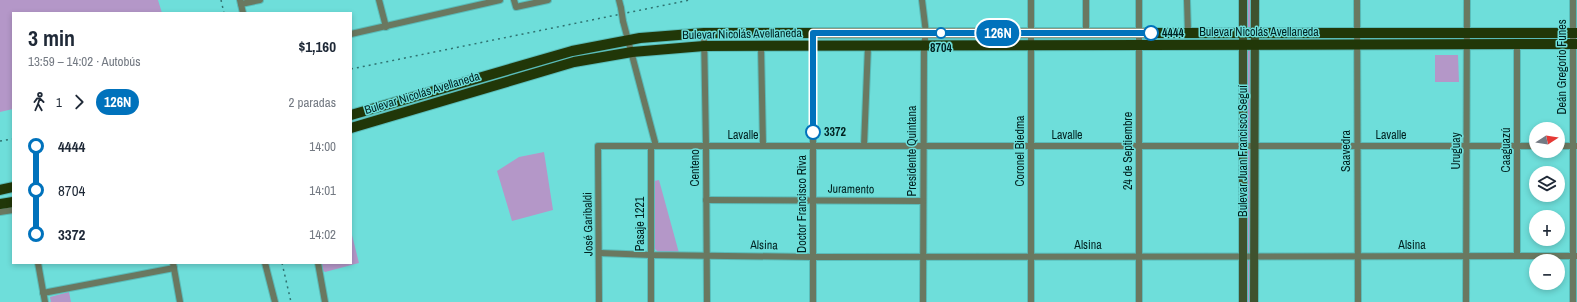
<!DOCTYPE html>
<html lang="es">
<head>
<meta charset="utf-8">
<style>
  body { margin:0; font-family:"Archivo Narrow",sans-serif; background:#f6f6f7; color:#1f2937; height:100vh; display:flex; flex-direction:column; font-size:15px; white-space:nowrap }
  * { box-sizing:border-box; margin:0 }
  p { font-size:13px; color:#747a83 }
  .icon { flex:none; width:22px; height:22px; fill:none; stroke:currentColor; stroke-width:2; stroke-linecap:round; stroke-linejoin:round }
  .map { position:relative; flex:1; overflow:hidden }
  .details { position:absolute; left:12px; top:12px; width:340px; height:252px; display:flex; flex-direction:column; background:#fff; border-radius:0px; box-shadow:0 2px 6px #0003 }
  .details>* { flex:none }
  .badge { padding:0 8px; border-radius:13px; font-size:14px; line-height:26px }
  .needle { width:26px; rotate:78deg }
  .fabs { position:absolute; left:1529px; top:122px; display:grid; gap:8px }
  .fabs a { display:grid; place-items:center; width:36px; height:36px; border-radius:50%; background:#fff; box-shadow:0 2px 6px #0003; font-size:20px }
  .map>.badge { position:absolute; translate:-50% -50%; box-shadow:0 0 0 2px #fff }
  .legs { display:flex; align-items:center; gap:6px; height:44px; padding:0 16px; font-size:13px }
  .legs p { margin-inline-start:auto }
  .head { display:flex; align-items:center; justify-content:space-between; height:68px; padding:0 16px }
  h1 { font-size:22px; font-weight:700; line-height:30px }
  ul { padding:0 16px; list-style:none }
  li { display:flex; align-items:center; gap:14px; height:44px; font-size:15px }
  li i { display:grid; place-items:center; width:6px; height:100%; margin:0 5px; background:currentColor }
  li i::after { content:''; width:10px; height:10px; margin:-5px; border:3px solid; border-radius:50%; background:#fff }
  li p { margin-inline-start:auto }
  li:first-child i { background:linear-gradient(#0000 50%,currentColor 0) }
  li:last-child i { background:linear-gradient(currentColor 50%,#0000 0) }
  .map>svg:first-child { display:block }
</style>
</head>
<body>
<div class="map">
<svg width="1577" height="302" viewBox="0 0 1577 302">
  <rect width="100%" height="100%" fill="#6ededa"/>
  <g fill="#b497c8">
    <path d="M0 0H158L162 13H13V109L0 112Z"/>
    <path d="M1243 0H1255L1254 302H1243Z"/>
    <path d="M1435 55H1458L1459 82H1435Z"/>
    <path d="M544 152 553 210 512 221 497 171 519 157Z"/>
    <path d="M659 180 679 253H659L655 249 654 181Z"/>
    <path d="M351 231 359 263 325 272 322 270 320 263H351Z"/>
    <path d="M69 292 71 302H51L50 297Z"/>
  </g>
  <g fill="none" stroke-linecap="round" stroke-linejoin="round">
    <defs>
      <g id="street">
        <path d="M240 0 243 13"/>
        <path d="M379 0 386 27"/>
        <path d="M514 0 516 7 548 0"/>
        <path d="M619 0 621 8"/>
        <path d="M922 0 926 33 924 45 923 302"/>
        <path d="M1086 0V33"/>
        <path d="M1139 0V302"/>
        <path d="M1187 0 1188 33"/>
        <path d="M1357 0 1358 302"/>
        <path d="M241 4 260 0"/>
        <path d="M623 21 656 146"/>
        <path d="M704 33 706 146 707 302"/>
        <path d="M813 33V302"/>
        <path d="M351 34 500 0"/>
        <path d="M761 46 763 146"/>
        <path d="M651 146V302"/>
        <path d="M864 146 868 46"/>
        <path d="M1558 146H1576"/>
        <path d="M706 200 923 201"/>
        <path d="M0 212 13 210"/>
        <path d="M600 253 651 255 813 257 1577 256"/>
        <path d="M1517 256V44"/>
        <path d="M38 263 45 302"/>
        <path d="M173 263 180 302"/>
        <path d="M265 263 275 302"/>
        <path d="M318 263 325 302"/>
        <path d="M43 293 174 268"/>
        <path d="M599 302 598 146H1536"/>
        <path d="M1031 302V0"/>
        <path d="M1466 302 1467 0"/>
        <path d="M1573 302V0"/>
      </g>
      <g id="secondary">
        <path d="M1243 0V302"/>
        <path d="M1254 302 1255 0"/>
      </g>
      <g id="primary">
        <path d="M351 115 572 51 640 38 704 33H1577"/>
        <path d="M351 128 574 62 632 52 704 46 1577 44"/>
        <path d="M0 190 13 187"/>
        <path d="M0 204 13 202"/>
      </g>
    </defs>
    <use href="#street" stroke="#5abcb9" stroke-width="8"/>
    <use href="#secondary" stroke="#5abcb9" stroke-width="10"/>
    <use href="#primary" stroke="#5abcb9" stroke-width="12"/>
    <use href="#street" stroke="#6a7860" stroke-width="6"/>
    <use href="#secondary" stroke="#3f522e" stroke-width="8"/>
    <use href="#primary" stroke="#213708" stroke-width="10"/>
    <g stroke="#2f7270" stroke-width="1.5" stroke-dasharray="2 4" stroke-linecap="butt">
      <path d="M221 0 224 13"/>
      <path d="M351 69 690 0"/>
      <path d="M0 141 13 139"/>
      <path d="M282 263 291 302"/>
    </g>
    <defs>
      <path id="street-bridge" d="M621 8 623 21"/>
    </defs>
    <use href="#street-bridge" stroke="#5abcb9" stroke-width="8" stroke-linecap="butt"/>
    <use href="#street-bridge" stroke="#6a7860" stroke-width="6"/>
  </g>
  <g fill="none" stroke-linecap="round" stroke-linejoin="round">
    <defs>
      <path id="line-1" d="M813 132V33H1151"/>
    </defs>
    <use href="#line-1" stroke="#fff" stroke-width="9"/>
    <use href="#line-1" stroke="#0072bc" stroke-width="6"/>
  </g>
  <g fill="#fff" stroke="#0072bc" stroke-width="2">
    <circle cx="941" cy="33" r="5"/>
    <circle cx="1151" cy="33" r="7"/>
    <circle cx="813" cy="132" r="7"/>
  </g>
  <g text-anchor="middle" stroke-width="3" stroke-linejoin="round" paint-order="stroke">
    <g font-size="12" fill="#002120" stroke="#6ededa">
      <text x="1259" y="36">Bulevar Nicolás Avellaneda</text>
      <text transform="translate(742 34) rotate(-1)" y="4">Bulevar Nicolás Avellaneda</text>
      <text transform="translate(1562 67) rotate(-90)" y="4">Deán Gregorio Funes</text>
      <text transform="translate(422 93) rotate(-17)" y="4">Bulevar Nicolás Avellaneda</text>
      <text x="743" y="139">Lavalle</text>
      <text x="1067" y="139">Lavalle</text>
      <text x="1391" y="139">Lavalle</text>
      <text transform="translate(1506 150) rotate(-90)" y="4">Caaguazú</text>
      <text transform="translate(912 151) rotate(-90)" y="4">Presidente Quintana</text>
      <text transform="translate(1020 151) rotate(-90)" y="4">Coronel Biedma</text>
      <text transform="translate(1128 151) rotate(-90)" y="4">24 de Septiembre</text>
      <text transform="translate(1243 151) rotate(-90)" y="4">Bulevar Juan Francisco Seguí</text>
      <text transform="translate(1346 151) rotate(-90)" y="4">Saavedra</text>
      <text transform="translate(1456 151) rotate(-90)" y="4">Uruguay</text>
      <text transform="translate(695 168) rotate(-90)" y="4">Centeno</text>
      <text transform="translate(851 189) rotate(1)" y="4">Juramento</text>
      <text transform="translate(802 204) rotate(-90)" y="4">Doctor Francisco Riva</text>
      <text transform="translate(588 224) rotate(-91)" y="4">José Garibaldi</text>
      <text transform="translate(640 224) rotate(-90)" y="4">Pasaje 1221</text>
      <text transform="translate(764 245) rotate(1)" y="4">Alsina</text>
      <text x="1088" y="249">Alsina</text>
      <text x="1412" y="249">Alsina</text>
    </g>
    <g font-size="12" font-weight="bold" fill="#002120" stroke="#6ededa" text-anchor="start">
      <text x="1162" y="37">4444</text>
      <text x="941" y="52" text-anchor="middle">8704</text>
      <text x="824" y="136">3372</text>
    </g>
  </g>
</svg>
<div class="fabs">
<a><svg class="needle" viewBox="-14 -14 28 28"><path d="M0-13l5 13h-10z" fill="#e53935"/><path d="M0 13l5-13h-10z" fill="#747a83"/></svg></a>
<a><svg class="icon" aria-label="layers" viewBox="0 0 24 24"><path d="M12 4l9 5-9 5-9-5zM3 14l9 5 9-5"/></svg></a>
<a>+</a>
<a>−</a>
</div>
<b class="badge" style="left:998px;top:33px;background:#0072bc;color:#fff">126N</b>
<section class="details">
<div class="head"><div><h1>3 min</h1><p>13:59 – 14:02 · Autobús</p></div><b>$1,160</b></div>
<div class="legs"><svg class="icon" aria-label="walk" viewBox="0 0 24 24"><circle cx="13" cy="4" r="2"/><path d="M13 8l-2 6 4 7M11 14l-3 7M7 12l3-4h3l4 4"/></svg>1<svg class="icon" aria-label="forward" viewBox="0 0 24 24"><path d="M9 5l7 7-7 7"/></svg><b class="badge" style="background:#0072bc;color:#fff">126N</b><p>2 paradas</p></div>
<ul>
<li><i style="color:#0072bc"></i><b>4444</b><p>14:00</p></li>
<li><i style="color:#0072bc"></i><span>8704</span><p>14:01</p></li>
<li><i style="color:#0072bc"></i><b>3372</b><p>14:02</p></li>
</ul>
</section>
</div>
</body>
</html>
